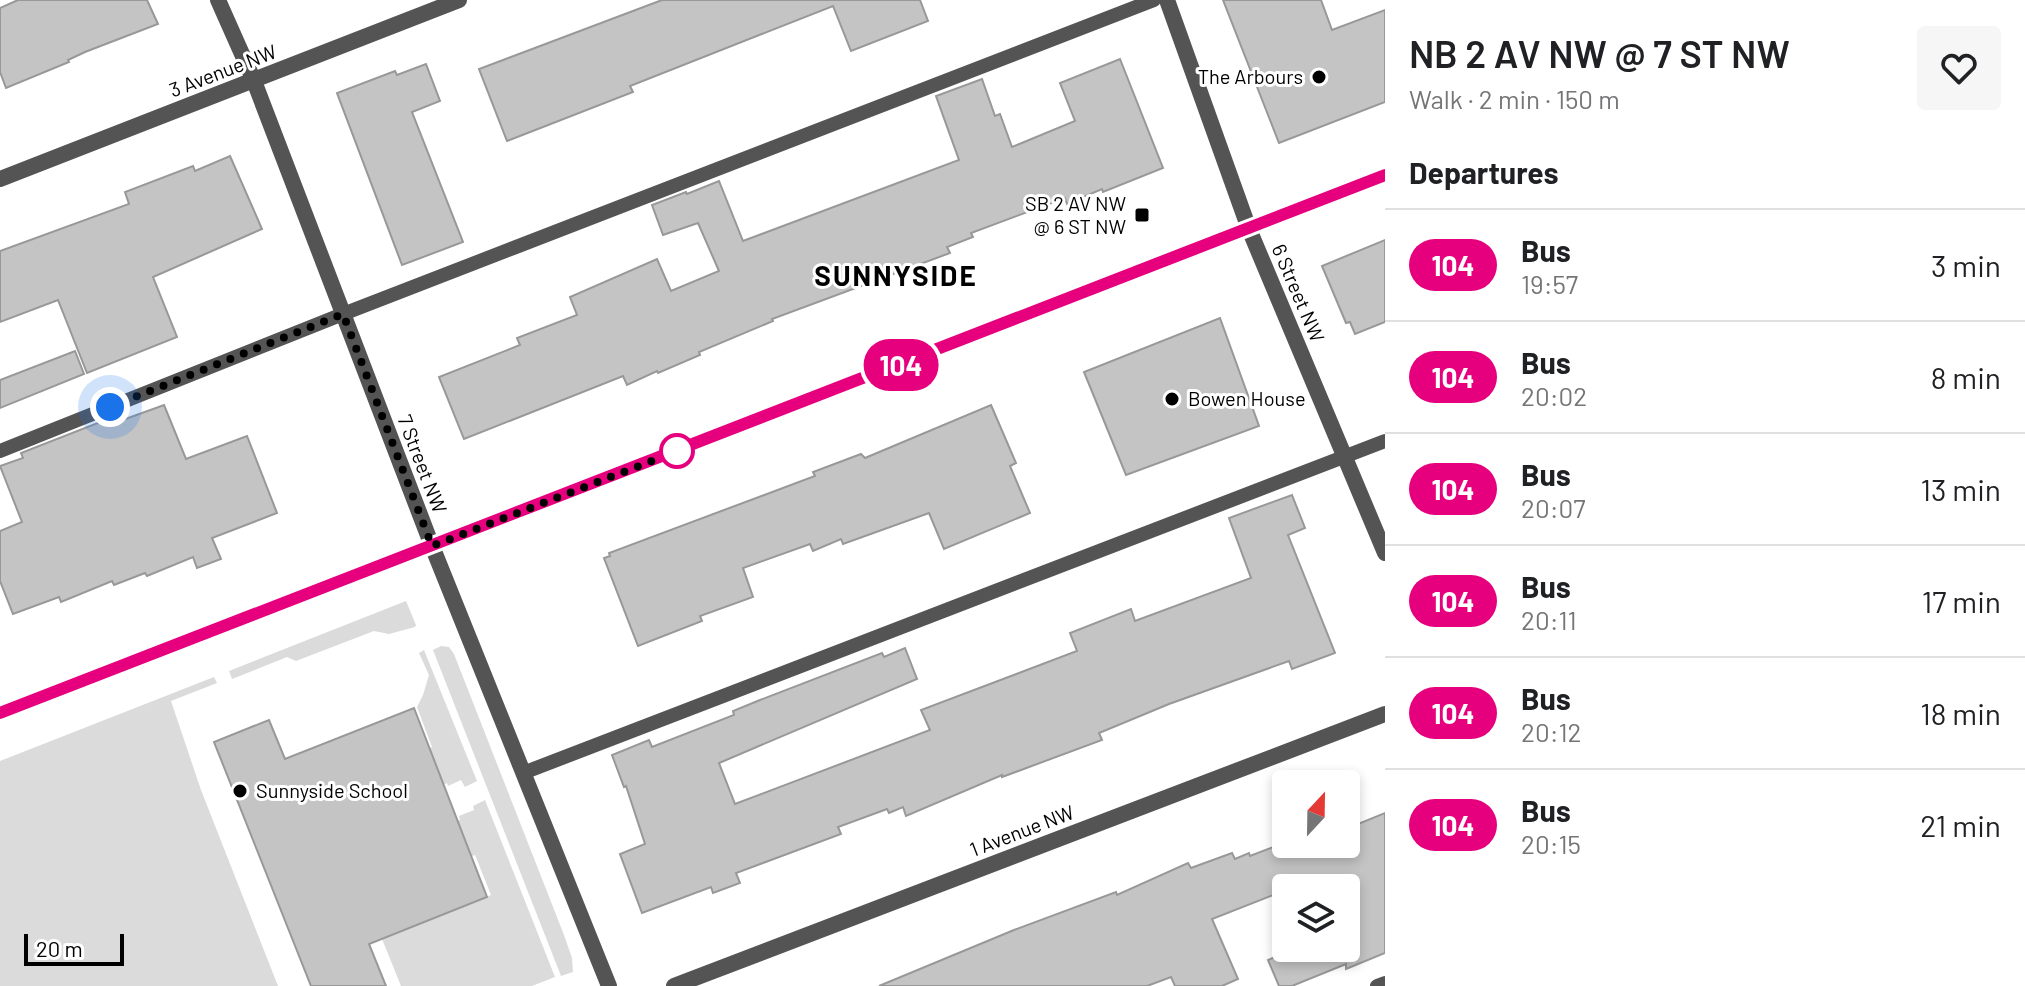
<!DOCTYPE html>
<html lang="en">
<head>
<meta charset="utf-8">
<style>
  body { margin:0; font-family:Barlow,sans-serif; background:#f6f6f6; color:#202124; height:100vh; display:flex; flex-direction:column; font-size:30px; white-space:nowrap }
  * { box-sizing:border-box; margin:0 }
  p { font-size:26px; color:#757577 }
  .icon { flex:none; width:44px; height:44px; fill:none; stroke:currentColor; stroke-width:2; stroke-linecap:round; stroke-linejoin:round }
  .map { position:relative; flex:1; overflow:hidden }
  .panel { display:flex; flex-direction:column; background:#fff; width:640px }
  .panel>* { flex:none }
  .badge { padding:0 16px; border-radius:26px; font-size:28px; line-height:52px }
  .needle { width:52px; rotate:22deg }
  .buttons { position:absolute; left:1272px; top:770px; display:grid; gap:16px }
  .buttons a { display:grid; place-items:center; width:88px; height:88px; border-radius:8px; background:#fff; box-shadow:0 4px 12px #0003; font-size:40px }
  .scale { position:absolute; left:24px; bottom:20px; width:100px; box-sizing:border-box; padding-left:8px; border:4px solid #000; border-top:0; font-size:22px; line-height:28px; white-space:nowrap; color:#000; -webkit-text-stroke:6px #fff; paint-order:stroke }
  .you { position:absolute; width:40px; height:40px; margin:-20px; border:6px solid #fff; border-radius:50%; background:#1a73e8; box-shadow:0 0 0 12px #1a73e833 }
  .map>.badge { position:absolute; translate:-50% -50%; box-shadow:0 0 0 4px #fff }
  h2 { padding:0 24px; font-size:30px; line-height:72px }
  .round { display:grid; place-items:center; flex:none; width:84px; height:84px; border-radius:8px; background:#f6f6f6 }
  .summary { display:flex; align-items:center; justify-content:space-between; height:136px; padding:0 24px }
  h1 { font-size:38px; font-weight:600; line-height:60px }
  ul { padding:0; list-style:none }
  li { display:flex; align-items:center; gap:24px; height:112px; padding:0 24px; border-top:2px solid #e0e0e0 }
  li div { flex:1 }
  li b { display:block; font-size:30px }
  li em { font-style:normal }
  li .badge { min-width:88px; font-weight:700; text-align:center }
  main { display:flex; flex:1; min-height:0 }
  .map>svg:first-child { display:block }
</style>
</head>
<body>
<main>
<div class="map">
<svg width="1385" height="986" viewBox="0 0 1385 986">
  <rect width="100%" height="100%" fill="#fff"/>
  <g fill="#dbdbdb">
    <path d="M406 601 416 625 415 627 389 634 374 631 296 661 287 657 232 679 229 671Z"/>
    <path d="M441 646 449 647 454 654 564 935 572 958 573 972 561 976 433 650Z"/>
    <path d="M424 650 477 781 465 787 461 780 448 786 447 783 439 787 425 751 432 747 417 707 423 695 429 675 419 653Z"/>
    <path d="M214 677 217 683 171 701 201 790 278 986H0V761Z"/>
    <path d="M485 800 555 977 532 986H401L382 939 491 895 475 855 467 858 454 822 460 820 459 816 474 810 473 806Z"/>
  </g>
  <g fill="#c4c4c4" stroke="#989898" stroke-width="2">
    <path d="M18 0H147L158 24 85 52 68 60 69 62 6 88 0 72V8Z"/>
    <path d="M662 0H920L928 21 851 51 833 6 630 86 633 92 507 141 479 69Z"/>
    <path d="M1223 0H1321L1332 30 1385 10V102L1279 143Z"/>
    <path d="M1120 59 1163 168 1103 192 1102 189 1067 204 1065 198 971 233 973 237 947 247 950 253 772 319 773 321 699 352 700 355 658 373 657 371 627 385 623 376 464 439 439 377 520 345 517 338 577 315 570 297 657 259 671 291 719 271 698 223 663 235 652 205 686 192 687 194 719 181 743 241 959 160 936 96 982 79 995 116 1000 114 1012 147 1075 121 1060 83Z"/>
    <path d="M426 64 440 101 412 112 463 242 402 265 337 93 395 71 397 75Z"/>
    <path d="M230 156 262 229 153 277 177 337 87 373 58 300 0 322V251L129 204 125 192 193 166 195 171Z"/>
    <path d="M1385 240V322L1355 334 1350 322 1346 323 1322 266Z"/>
    <path d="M1220 318 1259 426 1126 475 1084 372Z"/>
    <path d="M75 351 84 374 0 408V380Z"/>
    <path d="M164 405 186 459 247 436 277 513 212 538 221 559 197 568 193 557 147 576 145 573 114 585 112 581 61 602 59 597 13 614 0 581V531L22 522 0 466 23 458 21 453 118 415 120 421Z"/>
    <path d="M991 405 1016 463 1010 466 1030 513 944 549 929 513 843 544 841 539 813 551 810 544 743 568 753 597 700 616 702 621 638 646 604 558 610 556 609 553 815 476 813 472 861 454 865 458Z"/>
    <path d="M1292 495 1305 528 1288 535 1335 653 1292 669 1289 661 1169 704 1099 733 1102 740 1002 777V775L906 816 903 807 889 813 887 809 838 827 841 834 736 873 740 883 713 893 711 887 642 913 620 854 645 844 626 786 624 787 612 755 649 740 652 747 734 715 733 711 760 700 882 653 884 657 905 648 917 679 719 763 735 804 930 730 921 710 1077 651 1070 633 1131 609 1135 621 1251 578 1229 518Z"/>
    <path d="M414 708 487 897 369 944 386 986H311L214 742 269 720 285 759Z"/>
    <path d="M1385 813V953L1346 969V964L1292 986H1279L1268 960 1296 948H1346V888H1286V890L1212 919 1238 979 1222 986H1175L1171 977 1147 986H879L1014 930 1116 892 1117 895 1188 863 1191 868 1232 853 1235 859 1249 853 1250 856 1281 844H1346V829Z"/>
  </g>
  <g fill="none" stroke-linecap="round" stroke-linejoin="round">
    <g stroke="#545454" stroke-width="14">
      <path d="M0 451 343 314 1154 0"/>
      <path d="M523 773 1385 441"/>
      <path d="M1377 986 1385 983"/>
    </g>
    <g stroke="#545454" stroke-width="16">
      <path d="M218 0 254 81 432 546 609 986"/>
      <path d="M1167 0 1249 229 1385 553"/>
      <path d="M0 179 459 0"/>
      <path d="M0 713 1385 175"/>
      <path d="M674 986 1385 714"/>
    </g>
  </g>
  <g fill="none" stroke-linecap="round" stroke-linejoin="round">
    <defs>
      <path id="line" d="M0 713 1385 175"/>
    </defs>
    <use href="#line" stroke="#fff" stroke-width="18"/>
    <use href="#line" stroke="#e6007e" stroke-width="12"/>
    <path stroke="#000" stroke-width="8" stroke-dasharray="0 14.4" d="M110 407 343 314 432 546 683 449 677 451"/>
  </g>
  <g fill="#000" stroke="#fff" stroke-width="3">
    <circle cx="1319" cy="77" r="8"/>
    <rect x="1134" y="207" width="16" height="16" rx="4"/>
    <circle cx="1172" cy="399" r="8"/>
    <circle cx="240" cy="791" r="8"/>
  </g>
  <circle fill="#fff" stroke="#e6007e" stroke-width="4" cx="677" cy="451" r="16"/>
  <g text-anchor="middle" stroke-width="6" stroke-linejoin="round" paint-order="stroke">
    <g font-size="20" fill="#000" stroke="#fff">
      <text transform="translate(223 71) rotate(-21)" y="7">3 Avenue NW</text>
      <text transform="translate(1298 293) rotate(67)" y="7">6 Street NW</text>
      <text transform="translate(422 464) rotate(69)" y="7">7 Street NW</text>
      <text transform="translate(1022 831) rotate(-21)" y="7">1 Avenue NW</text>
    </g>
    <g font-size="20" fill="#000" stroke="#fff" text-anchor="end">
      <text x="1303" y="84">The Arbours</text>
      <text x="1126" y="211">SB 2 AV NW<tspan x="1126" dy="23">@ 6 ST NW</tspan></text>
      <text x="1188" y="406" text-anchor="start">Bowen House</text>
      <text x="256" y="798" text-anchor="start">Sunnyside School</text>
    </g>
    <g font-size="28" font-weight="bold" letter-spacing="2" fill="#000" stroke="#fff">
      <text x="896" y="286">SUNNYSIDE</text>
    </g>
  </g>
</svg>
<div class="buttons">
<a><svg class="needle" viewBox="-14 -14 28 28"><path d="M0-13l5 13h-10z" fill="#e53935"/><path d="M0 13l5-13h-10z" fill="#757577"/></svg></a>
<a><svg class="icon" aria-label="layers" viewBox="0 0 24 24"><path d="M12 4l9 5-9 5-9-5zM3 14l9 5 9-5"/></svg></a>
</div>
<div class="scale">20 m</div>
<div class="you" style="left:110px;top:407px"></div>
<b class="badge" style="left:901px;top:365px;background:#e6007e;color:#fff">104</b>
</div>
<section class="panel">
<div class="summary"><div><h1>NB 2 AV NW @ 7 ST NW</h1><p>Walk · 2 min · 150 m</p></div><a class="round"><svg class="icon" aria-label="heart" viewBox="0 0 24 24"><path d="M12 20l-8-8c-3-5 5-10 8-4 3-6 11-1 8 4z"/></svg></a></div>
<h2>Departures</h2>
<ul>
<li><span class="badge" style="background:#e6007e;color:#fff">104</span><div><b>Bus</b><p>19:57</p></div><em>3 min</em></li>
<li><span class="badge" style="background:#e6007e;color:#fff">104</span><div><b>Bus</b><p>20:02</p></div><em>8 min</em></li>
<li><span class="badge" style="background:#e6007e;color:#fff">104</span><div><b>Bus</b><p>20:07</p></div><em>13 min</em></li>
<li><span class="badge" style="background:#e6007e;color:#fff">104</span><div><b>Bus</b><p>20:11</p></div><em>17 min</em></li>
<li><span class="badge" style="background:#e6007e;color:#fff">104</span><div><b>Bus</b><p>20:12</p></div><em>18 min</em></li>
<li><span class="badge" style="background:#e6007e;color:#fff">104</span><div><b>Bus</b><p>20:15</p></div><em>21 min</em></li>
</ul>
</section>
</main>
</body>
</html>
